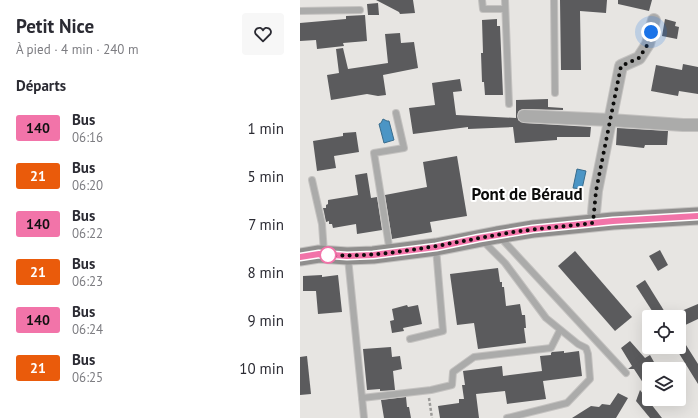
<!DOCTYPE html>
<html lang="fr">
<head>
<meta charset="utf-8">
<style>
  body { margin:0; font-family:"PT Sans",sans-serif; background:#f7f7f7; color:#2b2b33; height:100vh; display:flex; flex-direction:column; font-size:15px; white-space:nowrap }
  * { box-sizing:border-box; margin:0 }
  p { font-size:13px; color:#7c7c81 }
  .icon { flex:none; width:22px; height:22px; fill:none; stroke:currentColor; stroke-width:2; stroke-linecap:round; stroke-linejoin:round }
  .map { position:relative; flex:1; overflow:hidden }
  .sheet { display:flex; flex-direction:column; background:#fff; width:300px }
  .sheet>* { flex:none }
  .badge { padding:0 8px; border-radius:3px; font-size:14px; line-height:26px }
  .buttons { position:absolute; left:342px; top:310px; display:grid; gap:8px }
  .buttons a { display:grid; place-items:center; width:44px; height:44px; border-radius:4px; background:#fff; box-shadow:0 4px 16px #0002; font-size:20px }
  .you { position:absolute; width:20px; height:20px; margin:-10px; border:3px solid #fff; border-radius:50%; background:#1a73e8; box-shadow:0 0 0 6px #1a73e833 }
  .map>.badge { position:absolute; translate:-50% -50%; box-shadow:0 0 0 2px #fff }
  h2 { padding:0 16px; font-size:15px; line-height:36px }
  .round { display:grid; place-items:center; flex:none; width:42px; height:42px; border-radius:4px; background:#f7f7f7 }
  .head { display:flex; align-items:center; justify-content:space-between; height:68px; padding:0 16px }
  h1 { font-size:19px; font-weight:800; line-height:30px }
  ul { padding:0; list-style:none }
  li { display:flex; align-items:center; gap:12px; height:48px; padding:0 16px }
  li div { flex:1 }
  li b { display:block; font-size:15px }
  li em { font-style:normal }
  li .badge { min-width:44px; font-weight:700; text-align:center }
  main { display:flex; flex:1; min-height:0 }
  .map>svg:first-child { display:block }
</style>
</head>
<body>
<main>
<section class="sheet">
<div class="head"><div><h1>Petit Nice</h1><p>À pied · 4 min · 240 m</p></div><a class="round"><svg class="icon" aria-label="heart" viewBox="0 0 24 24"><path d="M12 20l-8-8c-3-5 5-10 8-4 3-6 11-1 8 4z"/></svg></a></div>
<h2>Départs</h2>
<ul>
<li><span class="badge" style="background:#f274a9;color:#111">140</span><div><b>Bus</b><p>06:16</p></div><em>1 min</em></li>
<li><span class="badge" style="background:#ea5b0b;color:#fff">21</span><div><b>Bus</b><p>06:20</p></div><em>5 min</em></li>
<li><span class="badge" style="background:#f274a9;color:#111">140</span><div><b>Bus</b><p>06:22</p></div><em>7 min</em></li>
<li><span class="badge" style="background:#ea5b0b;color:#fff">21</span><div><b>Bus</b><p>06:23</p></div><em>8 min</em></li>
<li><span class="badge" style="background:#f274a9;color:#111">140</span><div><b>Bus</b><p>06:24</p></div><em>9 min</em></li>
<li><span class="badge" style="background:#ea5b0b;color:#fff">21</span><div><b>Bus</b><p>06:25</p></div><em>10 min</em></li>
</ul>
</section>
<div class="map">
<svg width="398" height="418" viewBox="0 0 398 418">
  <rect width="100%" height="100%" fill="#e7e5e2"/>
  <g fill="#4b95c5" stroke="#386c8d">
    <path d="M83 119 87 121H89L94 140 84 143 79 124 81 123Z"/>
    <path d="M277 169 286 171 282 189 273 188Z"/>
  </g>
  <g fill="#5b5b5d">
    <path d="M76 0H113L115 13 100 14 99 12Z"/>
    <path d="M260 0H307L306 13 280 11 281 70H261Z"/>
    <path d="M318 0H352L349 11 318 4Z"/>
    <path d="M78 3 79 15H68L67 4Z"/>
    <path d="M65 15 67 41 43 43 44 46 17 49 16 40 0 41V23L46 19V16Z"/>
    <path d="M197 19V26H200L203 95H185L184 82H182L181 53H183L182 20Z"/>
    <path d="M365 19 376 22 375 26 379 27 377 39 362 36Z"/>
    <path d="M100 33 101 43 114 42 118 68 83 75 86 95 78 96 67 94 31 100 27 75 39 73 36 49 43 48 48 69 88 63 85 34Z"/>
    <path d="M383 64 398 67V94L379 91 378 96 351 91 356 65 382 70Z"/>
    <path d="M160 79 162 91 153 92 156 115 216 118V100L248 99V107L263 108V110L224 109 220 110 218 112V120L224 123 291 127 290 137H257V140L215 143 213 127 168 129V127L113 134 109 108 135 105 132 83Z"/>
    <path d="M317 128 368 131 367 145H345L344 148 316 145Z"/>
    <path d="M56 132 59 152 34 156 36 168 17 171 13 141 43 136V133Z"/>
    <path d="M157 156 167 216 130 222 132 232 92 239 85 195 127 187 123 162Z"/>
    <path d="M67 173 71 198 77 197 82 230 57 234 56 224 33 228 32 224H29V221L26 222 24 212 23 208H26V205L28 204V200L58 195 55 175Z"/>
    <path d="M360 250 368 265 358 271 349 256Z"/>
    <path d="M275 251 332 317 315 331 258 266Z"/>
    <path d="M198 268 200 282H202V287H204L206 306 220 304 222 315H225L226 328H224L226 343 178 349 174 323 157 325 150 274Z"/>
    <path d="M22 275V277L38 275 42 312 18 314 16 291H3V276Z"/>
    <path d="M345 280 368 317H356L336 286Z"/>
    <path d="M398 304V319L379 328V312Z"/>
    <path d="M107 305 108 307 118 305 122 324 103 328 104 331 92 333 90 321 94 320 92 309Z"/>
    <path d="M379 334 398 364V384L375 347H379Z"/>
    <path d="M330 341 345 358 350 355 358 369H349V392L334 369H328L332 366 321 348Z"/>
    <path d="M91 347 92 357 100 356 102 369 93 371 95 390 80 391V389L67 390 63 349Z"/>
    <path d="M264 351V353L279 351 282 376 243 381 246 399 207 404 205 391 176 394 179 418H140L138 406 159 403V399H164L162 385H165L163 371 202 366 203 376 242 371 240 356 251 355V353L252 352Z"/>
    <path d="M7 356 11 394 0 395V357Z"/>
    <path d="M340 390 362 418H350L336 401Z"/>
    <path d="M318 393 328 398 316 418H272L291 406 299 407 302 404 310 405Z"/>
    <path d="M106 397 107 407H109L111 418H84L81 400Z"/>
  </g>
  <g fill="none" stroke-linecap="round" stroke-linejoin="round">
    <defs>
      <g id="lane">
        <path d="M182 0 183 9H205"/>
        <path d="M205 0 209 104"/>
        <path d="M254 0 255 93"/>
        <path d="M0 11 60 10"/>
        <path d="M12 180 22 224 24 253"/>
        <path d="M199 236 326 373"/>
        <path d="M182 240 205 263 246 318 278 344 286 348 288 354 290 379 267 403 207 418"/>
        <path d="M90 252 74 153 104 148 96 113"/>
        <path d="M48 258 62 398 131 390 152 385 153 372 174 357 251 348 260 330"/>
        <path d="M110 339 143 331 136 248"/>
        <path d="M62 398 64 418"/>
      </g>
      <g id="street">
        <path d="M224 116 310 120 383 125H398"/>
        <path d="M293 223 296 191 321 66 339 58 348 44 354 20"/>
      </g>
      <path id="secondary" d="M0 257 19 254 47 256 73 255 136 247 197 235 233 229 313 221 398 216"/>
    </defs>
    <use href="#lane" stroke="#c4c2c0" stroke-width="8"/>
    <use href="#street" stroke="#c4c2c0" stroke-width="14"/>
    <use href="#secondary" stroke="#c4c2c0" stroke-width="19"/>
    <path stroke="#9b9a98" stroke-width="2.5" stroke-dasharray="3 2" stroke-linecap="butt" d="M129 398 132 418"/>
    <use href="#lane" stroke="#ababaa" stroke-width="6"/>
    <use href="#street" stroke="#ababaa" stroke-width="12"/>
    <use href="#secondary" stroke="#8f8e8d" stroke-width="17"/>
  </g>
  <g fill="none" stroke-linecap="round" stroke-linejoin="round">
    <defs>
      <path id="line" d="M0 257 19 254 47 256 73 255 136 247 179 238 233 229 313 221 398 216"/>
    </defs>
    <use href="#line" stroke="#fff" stroke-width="9"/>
    <use href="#line" stroke="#f274a9" stroke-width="6"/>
    <path stroke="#0c0c0b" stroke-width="4" stroke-dasharray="0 7.2" d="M28 255C83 258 141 245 196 235 228 229 261 227 293 223L296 191 321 66 339 58 348 44 351 32"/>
  </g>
  <circle fill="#fff" stroke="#f274a9" stroke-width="2" cx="28" cy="255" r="8"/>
  <g text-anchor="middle" stroke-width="4" stroke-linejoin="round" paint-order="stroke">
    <g font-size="17" font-weight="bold" fill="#0c0c0b" stroke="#fff">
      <text x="227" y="200">Pont de Béraud</text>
    </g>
  </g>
</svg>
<div class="buttons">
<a><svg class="icon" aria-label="locate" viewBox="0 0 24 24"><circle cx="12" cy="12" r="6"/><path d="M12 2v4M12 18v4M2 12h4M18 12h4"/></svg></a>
<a><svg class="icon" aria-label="layers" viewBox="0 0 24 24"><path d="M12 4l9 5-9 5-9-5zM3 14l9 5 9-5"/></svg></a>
</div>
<div class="you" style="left:351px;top:32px"></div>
</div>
</main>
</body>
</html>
